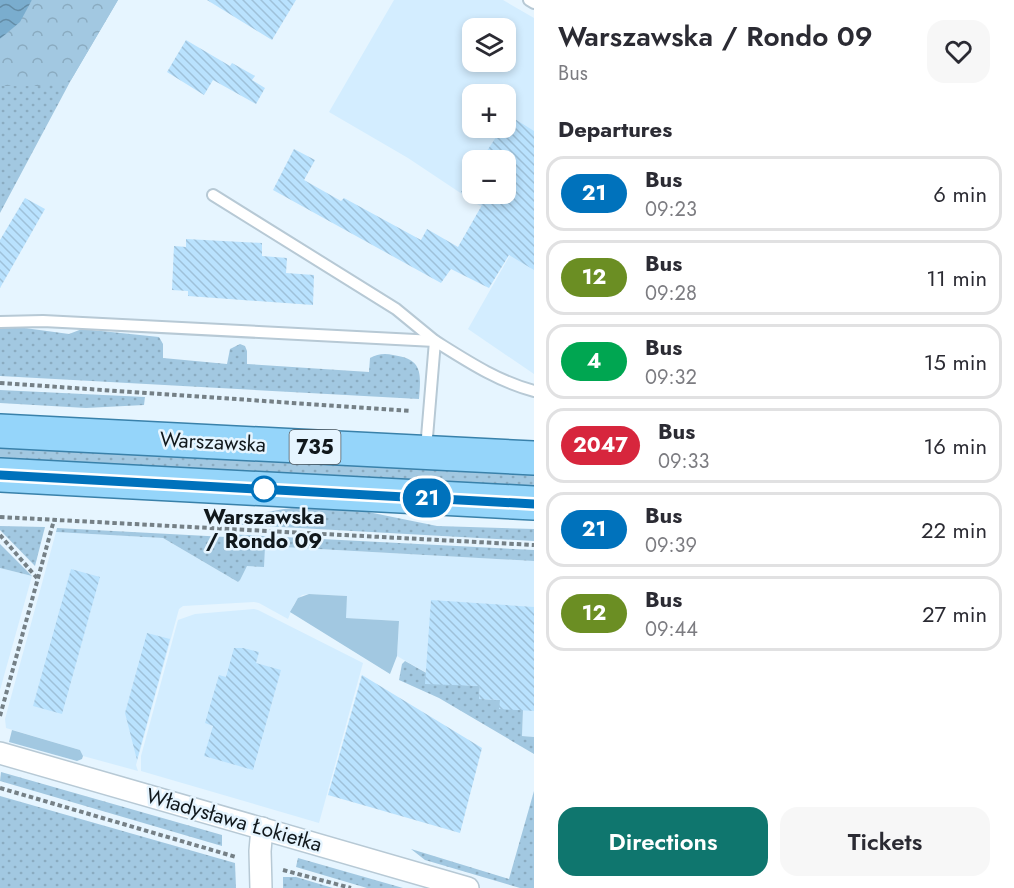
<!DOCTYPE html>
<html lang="en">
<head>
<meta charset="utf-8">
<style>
  body { margin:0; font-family:Jost,sans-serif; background:#f7f7f7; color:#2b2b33; height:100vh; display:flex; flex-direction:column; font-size:22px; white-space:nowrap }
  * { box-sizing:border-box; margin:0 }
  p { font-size:20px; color:#7c7c81 }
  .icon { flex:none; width:33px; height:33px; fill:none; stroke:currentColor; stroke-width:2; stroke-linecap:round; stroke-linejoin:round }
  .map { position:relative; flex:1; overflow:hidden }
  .side { display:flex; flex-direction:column; background:#fff; width:480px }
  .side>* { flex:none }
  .badge { padding:0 12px; border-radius:20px; font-size:21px; line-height:39px }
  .buttons { position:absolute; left:462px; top:18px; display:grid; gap:12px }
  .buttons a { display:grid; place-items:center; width:54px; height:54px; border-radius:12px; background:#fff; box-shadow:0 3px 9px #0003; font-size:30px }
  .map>.badge { position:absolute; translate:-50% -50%; box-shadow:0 0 0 3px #fff }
  h2 { padding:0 24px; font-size:22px; line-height:54px }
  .round { display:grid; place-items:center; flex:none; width:63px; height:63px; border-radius:18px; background:#f7f7f7 }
  .overview { display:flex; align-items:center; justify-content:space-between; height:102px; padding:0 24px }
  h1 { font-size:28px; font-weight:600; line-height:45px }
  .cta { display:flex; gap:12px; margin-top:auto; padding:12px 24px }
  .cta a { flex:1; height:69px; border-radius:18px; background:#0f766e; color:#fff; font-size:24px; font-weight:600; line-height:69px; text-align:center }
  .cta a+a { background:#f7f7f7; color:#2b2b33 }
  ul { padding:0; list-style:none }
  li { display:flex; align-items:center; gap:18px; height:75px; margin:0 12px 9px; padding:0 12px; border:3px solid #e1e1e2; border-radius:18px }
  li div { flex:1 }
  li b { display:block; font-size:22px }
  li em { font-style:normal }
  li .badge { min-width:66px; font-weight:700; text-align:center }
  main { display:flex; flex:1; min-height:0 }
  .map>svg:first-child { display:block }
</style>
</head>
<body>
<main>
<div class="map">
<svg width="534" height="888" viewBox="0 0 534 888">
  <defs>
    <pattern id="grass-dots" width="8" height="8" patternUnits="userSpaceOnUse" patternTransform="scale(1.5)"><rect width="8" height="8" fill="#a2c8e1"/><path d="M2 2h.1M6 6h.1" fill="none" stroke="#8aabc0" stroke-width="1.8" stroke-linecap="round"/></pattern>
    <pattern id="forest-crowns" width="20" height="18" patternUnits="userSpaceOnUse" patternTransform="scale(1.5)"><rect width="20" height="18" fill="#a2c8e1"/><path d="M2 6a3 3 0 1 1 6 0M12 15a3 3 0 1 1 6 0" fill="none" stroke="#8aabc0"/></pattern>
    <pattern id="water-waves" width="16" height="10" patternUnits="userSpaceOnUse" patternTransform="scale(1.5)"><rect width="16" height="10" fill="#7aadce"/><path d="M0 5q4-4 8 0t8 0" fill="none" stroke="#638ca6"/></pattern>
    <pattern id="building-back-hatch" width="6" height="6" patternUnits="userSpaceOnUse" patternTransform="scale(1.5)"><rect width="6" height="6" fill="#b9e2fe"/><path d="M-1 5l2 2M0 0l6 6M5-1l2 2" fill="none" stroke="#9ec1d9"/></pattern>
  </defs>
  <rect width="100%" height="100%" fill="#e6f5ff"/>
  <g fill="#d3edff" fill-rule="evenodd">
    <path d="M394 0H503L534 18V374L468 329 522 234 408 158 329 112ZM472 28H506V62H472ZM472 94H506V128H472ZM472 160H506V194H472Z"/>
    <path d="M56 532 163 538 238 582 247 566 264 546 534 561V737L522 736 523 710 479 699 446 684 397 656 399 621 345 618 347 596 309 594 302 595 294 604 288 619 259 603 254 602 183 606 179 609 143 740 136 765 138 771 83 756 80 750 6 728 5 719Z"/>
    <path d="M0 568 32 576 0 690Z"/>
    <path d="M254 609 258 610 363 663 319 823 141 771V756L178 620 195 614Z"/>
  </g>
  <g fill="url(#grass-dots)">
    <path d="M32 0H118L71 80 0 213V39L19 22Z"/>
    <path d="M0 326H10L69 334 82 329 159 337 163 344V358L227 364 230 349 240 344 245 346 247 351V364L369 372 370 358C377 354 385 353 393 355 423 359 421 373 419 399L0 376Z"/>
    <path d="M0 390 145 397 144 405 86 408 0 403Z"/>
    <path d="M0 445 534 473V488L0 460Z"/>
    <path d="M308 507 368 512 437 526 534 529V541L227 524V516C255 517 280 507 308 507Z"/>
    <path d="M0 526 45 527 35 566 0 530Z"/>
    <path d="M57 528 226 537V534L534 550V561L265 546 264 567 247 566 240 580 238 582 163 538 56 532Z"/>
    <path d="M0 544 32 576 0 568Z"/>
    <path d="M405 661 446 684 480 686 479 699 500 700 523 710 522 736 534 737V754L439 698 399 680 402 664Z"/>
    <path d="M1 772 222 835V846L0 781Z"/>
    <path d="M534 791V888H520L425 860 411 849 509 879Z"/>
    <path d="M0 796 235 863 236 888H0Z"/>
    <path d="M298 858 403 888H367L296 867Z"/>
    <path d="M283 877H296L333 888H283Z"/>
  </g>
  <path fill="url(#forest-crowns)" d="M32 0H118L71 80 46 86H0V39L19 22Z"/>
  <g fill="#a2c8e1">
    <path d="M309 594 347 596 346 618 399 621 397 656 390 674 290 612 298 598Z"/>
    <path d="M12 730 80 750 83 756 82 759 77 761 9 742Z"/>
  </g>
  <path fill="url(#water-waves)" d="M0 0H32L20 22 0 39Z"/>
  <g fill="url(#building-back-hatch)">
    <path d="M207 0H296L272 40Z"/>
    <path d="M186 40 230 66 232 63 255 76 252 80 265 88 256 104 213 80 204 95 167 72Z"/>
    <path d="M510 116 534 131V270L509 255 489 288 451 269 441 283 273 190 294 149 315 160 304 180 341 201 344 198 421 240 427 229 458 247 482 205 461 192 472 173V194H506V160H481L502 128H506V122Z"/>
    <path d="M25 198 45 209 0 288V240Z"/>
    <path d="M186 239 262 243V256L287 258 286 273 314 275 313 305 188 296V291L172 290 174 246 186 247Z"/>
    <path d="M71 569 100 577 62 714 33 706Z"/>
    <path d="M431 600 534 607V711L499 709 500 700 479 699 480 686 425 684Z"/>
    <path d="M147 633 170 639 137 760 125 713Z"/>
    <path d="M234 648H243L259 652 256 663 281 670 253 770 204 756 213 726 205 723 219 675 226 677Z"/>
    <path d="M362 675 482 748 460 833 328 795Z"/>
  </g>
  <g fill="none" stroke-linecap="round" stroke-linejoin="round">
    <defs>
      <g id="lane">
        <path d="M529 0 534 3"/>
        <path d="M213 195 396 309 435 341 426 449"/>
        <path d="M0 322 43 321 435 341C467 361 497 381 534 391"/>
      </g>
      <g id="street">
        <path d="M0 753 468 888"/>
        <path d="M261 888 260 851 262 828"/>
      </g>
      <g id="primary">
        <path d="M0 431 534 458"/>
        <path d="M0 475 534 503"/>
      </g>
    </defs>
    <use href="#lane" stroke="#b7c9d5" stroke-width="14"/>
    <use href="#street" stroke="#b7c9d5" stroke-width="24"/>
    <use href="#primary" stroke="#3981aa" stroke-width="36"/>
    <g stroke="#758086" stroke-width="4" stroke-dasharray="4.5 3" stroke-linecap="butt">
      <path d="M0 383 411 411"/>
      <path d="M0 517 534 545"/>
      <path d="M0 535 37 578"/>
      <path d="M0 716 54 520"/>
      <path d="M0 788 236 857"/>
      <path d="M283 870 351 888"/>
    </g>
    <use href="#lane" stroke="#fff" stroke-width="10"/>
    <use href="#street" stroke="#fff" stroke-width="21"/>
    <use href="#primary" stroke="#95d5fa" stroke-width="33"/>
  </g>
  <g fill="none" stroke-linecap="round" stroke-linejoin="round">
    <defs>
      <path id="line" d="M0 475 534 504"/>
    </defs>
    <use href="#line" stroke="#fff" stroke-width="14"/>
    <use href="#line" stroke="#0072bc" stroke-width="9"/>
  </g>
  <circle fill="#fff" stroke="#0072bc" stroke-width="3" cx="264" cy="489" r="12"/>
  <g text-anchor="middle" stroke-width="5" stroke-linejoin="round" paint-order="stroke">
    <rect fill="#e6f5ff" stroke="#515a60" stroke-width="1.5" x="289.5" y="430" width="51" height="34" rx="4.5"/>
    <g font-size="20" font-weight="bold" fill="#11181c">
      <text x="315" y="454">735</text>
    </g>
    <g font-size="21" fill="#11181c" stroke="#e6f5ff">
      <text transform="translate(213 442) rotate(3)" y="7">Warszawska</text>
      <text transform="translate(234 820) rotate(16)" y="7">Władysława Łokietka</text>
    </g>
    <g font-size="21" font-weight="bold" fill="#11181c" stroke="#e6f5ff">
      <text x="264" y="524">Warszawska<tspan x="264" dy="24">/ Rondo 09</tspan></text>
    </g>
  </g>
</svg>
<div class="buttons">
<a><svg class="icon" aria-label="layers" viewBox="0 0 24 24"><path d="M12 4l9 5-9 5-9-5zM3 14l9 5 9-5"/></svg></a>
<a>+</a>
<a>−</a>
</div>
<b class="badge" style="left:427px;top:498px;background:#0072bc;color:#fff">21</b>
</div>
<section class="side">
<div class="overview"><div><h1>Warszawska / Rondo 09</h1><p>Bus</p></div><a class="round"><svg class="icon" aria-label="heart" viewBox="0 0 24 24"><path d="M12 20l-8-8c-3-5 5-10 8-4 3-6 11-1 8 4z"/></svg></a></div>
<h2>Departures</h2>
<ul>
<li><span class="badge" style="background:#0072bc;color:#fff">21</span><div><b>Bus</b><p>09:23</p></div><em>6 min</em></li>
<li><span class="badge" style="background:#6b8e23;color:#fff">12</span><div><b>Bus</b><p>09:28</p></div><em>11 min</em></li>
<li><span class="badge" style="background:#00a651;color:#fff">4</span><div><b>Bus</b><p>09:32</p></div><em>15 min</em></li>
<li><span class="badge" style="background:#d7263d;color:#fff">2047</span><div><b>Bus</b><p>09:33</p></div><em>16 min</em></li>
<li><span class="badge" style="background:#0072bc;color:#fff">21</span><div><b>Bus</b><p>09:39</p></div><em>22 min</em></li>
<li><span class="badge" style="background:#6b8e23;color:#fff">12</span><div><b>Bus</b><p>09:44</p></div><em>27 min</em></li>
</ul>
<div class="cta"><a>Directions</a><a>Tickets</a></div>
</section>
</main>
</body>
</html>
